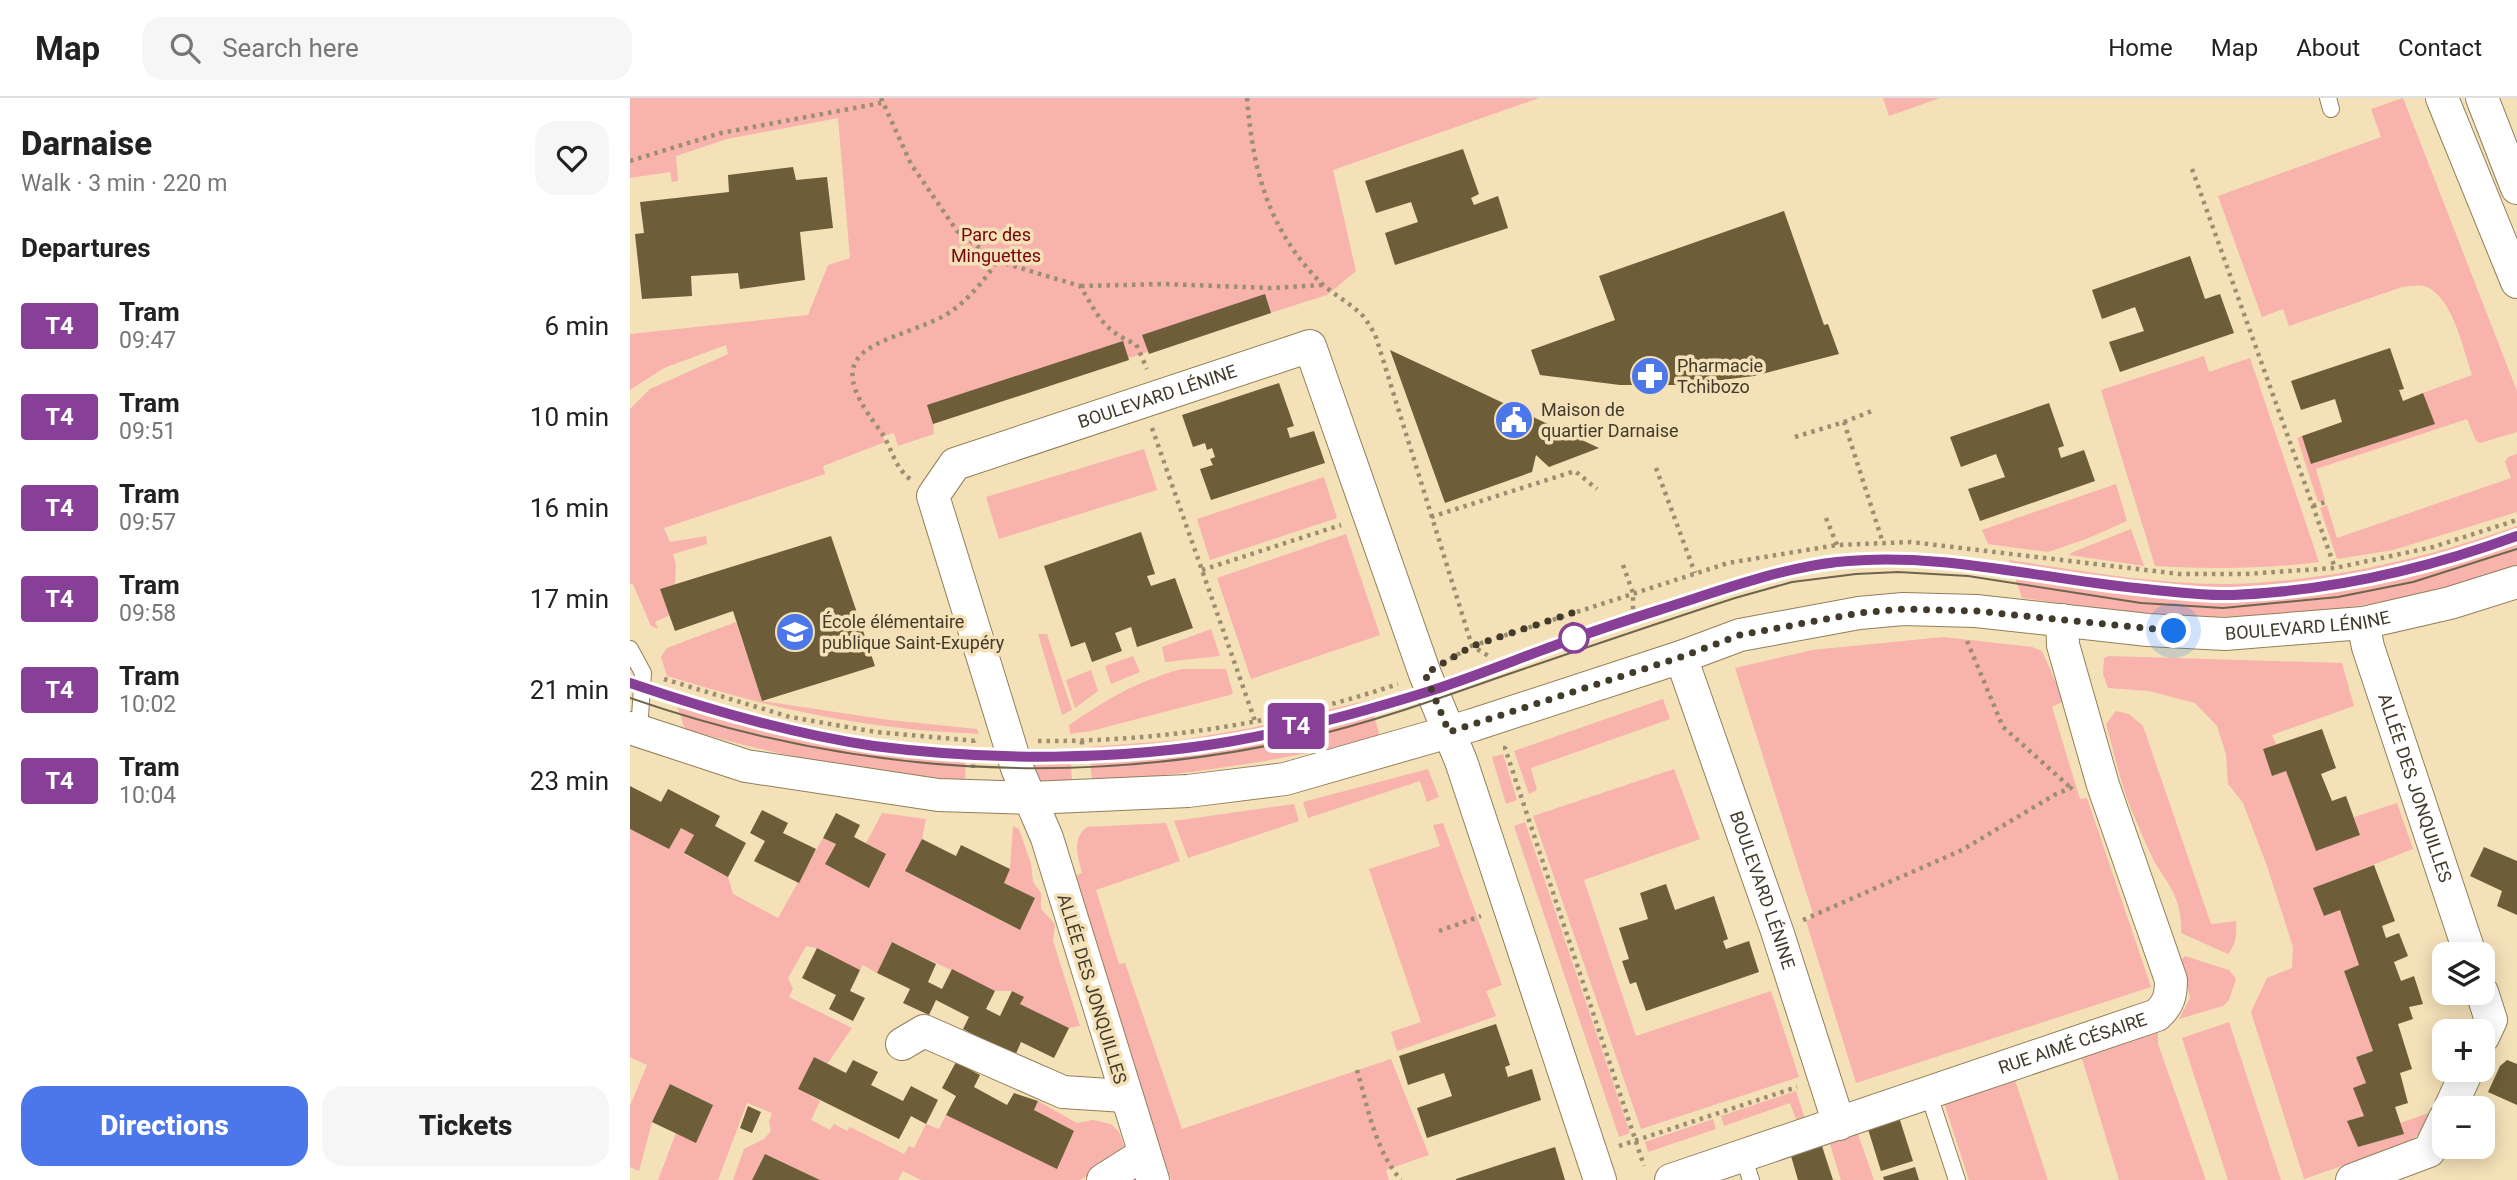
<!DOCTYPE html>
<html lang="en">
<head>
<meta charset="utf-8">
<style>
  body { margin:0; font-family:Roboto,sans-serif; background:#f6f6f6; color:#222; height:100vh; display:flex; flex-direction:column; font-size:26px; white-space:nowrap }
  * { box-sizing:border-box; margin:0 }
  p { font-size:23px; color:#767676 }
  .icon { flex:none; width:38px; height:38px; fill:none; stroke:currentColor; stroke-width:2; stroke-linecap:round; stroke-linejoin:round }
  .map { position:relative; flex:1; overflow:hidden }
  .drawer { display:flex; flex-direction:column; background:#fff; width:630px }
  .drawer>* { flex:none }
  .badge { padding:0 14px; border-radius:5px; font-size:24px; line-height:46px }
  .buttons { position:absolute; left:1802px; top:844px; display:grid; gap:14px }
  .buttons a { display:grid; place-items:center; width:63px; height:63px; border-radius:14px; background:#fff; box-shadow:0 4px 18px #0003; font-size:35px }
  .you { position:absolute; width:35px; height:35px; margin:-18px; border:5px solid #fff; border-radius:50%; background:#1a73e8; box-shadow:0 0 0 10px #1a73e833 }
  .map>.badge { position:absolute; translate:-50% -50%; box-shadow:0 0 0 4px #fff }
  h2 { padding:0 21px; font-size:26px; line-height:63px }
  .round { display:grid; place-items:center; flex:none; width:74px; height:74px; border-radius:21px; background:#f6f6f6 }
  .headline { display:flex; align-items:center; justify-content:space-between; height:119px; padding:0 21px }
  h1 { font-size:33px; font-weight:800; line-height:52px }
  .action { display:flex; gap:14px; margin-top:auto; padding:14px 21px }
  .action a { flex:1; height:80px; border-radius:21px; background:#4c77ea; color:#fff; font-size:28px; font-weight:800; line-height:80px; text-align:center }
  .action a+a { background:#f6f6f6; color:#222 }
  ul { padding:0; list-style:none }
  li { display:flex; align-items:center; gap:21px; height:91px; padding:0 21px }
  li div { flex:1 }
  li b { display:block; font-size:26px }
  li em { font-style:normal }
  li .badge { min-width:77px; font-weight:700; text-align:center }
  header { display:flex; align-items:center; gap:42px; box-sizing:border-box; height:98px; padding:0 35px; background:#fff; border-bottom:2px solid #e0e0e0 }
  header strong { font-size:33px }
  nav { display:flex; gap:38px; margin-inline-start:auto; font-size:24px }
  .search { width:490px; height:63px; background:#f6f6f6; display:flex; align-items:center; gap:18px; box-sizing:border-box; padding:0 24px; border-radius:21px; color:#767676; font-size:26px }
  main { display:flex; flex:1; min-height:0 }
  .map>svg:first-child { display:block }
</style>
</head>
<body>
<header>
<strong>Map</strong>
<div class="search"><svg class="icon" aria-label="search" viewBox="0 0 24 24"><circle cx="10" cy="10" r="6"/><path d="M15 15l6 6"/></svg>Search here</div>
<nav><a>Home</a><a>Map</a><a>About</a><a>Contact</a></nav>
</header>
<main>
<section class="drawer">
<div class="headline"><div><h1>Darnaise</h1><p>Walk · 3 min · 220 m</p></div><a class="round"><svg class="icon" aria-label="heart" viewBox="0 0 24 24"><path d="M12 20l-8-8c-3-5 5-10 8-4 3-6 11-1 8 4z"/></svg></a></div>
<h2>Departures</h2>
<ul>
<li><span class="badge" style="background:#873f98;color:#fff">T4</span><div><b>Tram</b><p>09:47</p></div><em>6 min</em></li>
<li><span class="badge" style="background:#873f98;color:#fff">T4</span><div><b>Tram</b><p>09:51</p></div><em>10 min</em></li>
<li><span class="badge" style="background:#873f98;color:#fff">T4</span><div><b>Tram</b><p>09:57</p></div><em>16 min</em></li>
<li><span class="badge" style="background:#873f98;color:#fff">T4</span><div><b>Tram</b><p>09:58</p></div><em>17 min</em></li>
<li><span class="badge" style="background:#873f98;color:#fff">T4</span><div><b>Tram</b><p>10:02</p></div><em>21 min</em></li>
<li><span class="badge" style="background:#873f98;color:#fff">T4</span><div><b>Tram</b><p>10:04</p></div><em>23 min</em></li>
</ul>
<div class="action"><a>Directions</a><a>Tickets</a></div>
</section>
<div class="map">
<svg width="1887" height="1082" viewBox="0 0 1887 1082">
  <rect width="100%" height="100%" fill="#f4e1b8"/>
  <g fill="#f7b3ac">
    <path d="M0 0H909L703 72 726 173 697 197 303 322 304 336 268 348 264 335 253 338 255 344 193 368 195 376 34 430 40 444 76 438 77 446 43 456 46 467 45 486 30 491 40 517 25 524 28 531 21 528 3 486H0V311L20 291 98 256 96 247 34 270 0 292V236L178 217 198 167 220 160 208 20 97 41 46 58 48 83 42 84 40 74 0 80Z"/>
    <path d="M1253 0H1310L1259 18Z"/>
    <path d="M1773 0 1887 293V334L1850 345 1846 343 1837 321 1686 371 1695 402 1688 404 1667 340 1672 338 1682 366 1804 326 1793 295 1842 277C1833 251 1824 204 1799 190 1791 186 1781 188 1772 189L1659 228 1653 211 1632 219 1588 98 1751 39 1741 11Z"/>
    <path d="M1574 258 1579 274 1620 260 1689 464C1634 471 1580 471 1525 468L1471 292Z"/>
    <path d="M514 351 527 392 369 441 356 399Z"/>
    <path d="M1887 356V414L1763 452 1707 461 1690 410 1697 407 1707 440 1881 380 1875 364 1878 359Z"/>
    <path d="M694 379 707 420 580 462 567 421Z"/>
    <path d="M1486 386 1497 423 1456 441 1418 454 1358 446 1352 432Z"/>
    <path d="M1887 428V468C1770 508 1659 524 1535 517 1488 515 1440 506 1392 500L1379 462C1452 473 1527 487 1601 486 1700 483 1794 461 1887 428Z"/>
    <path d="M1501 431 1514 468 1439 457 1443 454Z"/>
    <path d="M716 436 750 537 621 581 587 480Z"/>
    <path d="M106 524 132 603 259 622 347 631 349 636C320 634 291 633 263 629 186 620 111 601 37 578L31 559 37 550Z"/>
    <path d="M581 531 590 558 535 564 532 549Z"/>
    <path d="M408 536H417L442 612 432 617Z"/>
    <path d="M1313 539 1402 549 1412 553 1434 603 1422 609 1450 701 1457 700 1521 889 1226 985 1176 823 1184 819 1105 570 1182 552Z"/>
    <path d="M503 558 510 574 481 586 475 568Z"/>
    <path d="M1479 558 1712 565 1724 608 1642 637 1646 646 1633 651 1642 678 1656 673 1686 753 1730 737 1724 719 1767 705 1783 751 1684 790 1694 818 1710 812 1729 867 1714 873 1743 953 1726 959 1736 985 1724 990 1734 1018 1718 1023 1728 1049 1773 1036 1770 1025 1799 1015 1790 1035 1778 1045 1674 1081 1621 914 1637 880 1662 870 1663 849 1637 768 1613 705 1598 686 1596 656 1587 628 1565 605 1519 593 1478 590 1473 576 1474 560Z"/>
    <path d="M552 571H596L603 596 461 633 440 636 439 627C477 601 507 583 552 571Z"/>
    <path d="M461 572 468 593 445 610 436 582Z"/>
    <path d="M42 593C102 612 162 628 224 637 261 643 298 646 336 650L335 682C239 677 146 657 55 631Z"/>
    <path d="M1033 601 1040 621 901 670 907 692 899 696 884 653Z"/>
    <path d="M740 602 750 639C655 662 561 677 462 683L459 649 552 642 621 630Z"/>
    <path d="M1486 613 1499 616 1513 628 1581 826 1606 823C1607 836 1606 846 1598 856L1551 835C1552 809 1545 795 1531 774 1521 760 1512 736 1505 720 1491 690 1485 657 1476 626Z"/>
    <path d="M397 651H440L442 684 410 683Z"/>
    <path d="M873 656 887 702 876 706 862 659Z"/>
    <path d="M798 671 809 699 797 704 790 683 678 720 673 704Z"/>
    <path d="M1044 671 1070 741 954 782 1006 938 1141 893 1169 979 1011 1031 903 718Z"/>
    <path d="M664 706 669 723 558 760 544 723Z"/>
    <path d="M252 715 296 721 292 741 275 773 389 832 405 800 374 785 380 771 383 728 389 731 401 766 403 784 411 795V811L425 826 423 843 450 928 439 930 390 906 393 899 382 893H365L262 844 247 875 233 867 230 872 187 850 176 848 158 880 163 891 159 899 222 930 197 966 184 959 168 991 190 1003 181 1022 200 1032 204 1026 217 1033 220 1029 274 1056 279 1048 284 1050 296 1026 309 1031 316 1017 427 1070 444 1034 404 1012 408 1003 447 1025 463 1022 481 1026 489 1034 496 1054 450 1082H291L273 1073 268 1082H190L135 1056 122 1082H103L114 1051 134 1041 141 1033 139 1024 142 1015 117 1005 88 1082H28L46 1035 66 1044 83 1007 40 986 22 1024 9 1073 0 1069V1008L17 967 0 959V731L39 751 51 730 64 737 54 756 98 779 103 796 148 820 193 740 206 746 195 766 239 790 256 757 236 745Z"/>
    <path d="M895 724 1000 1035 989 1039 884 728Z"/>
    <path d="M536 725 550 763 466 792 489 866 495 865 552 1031 761 961 799 1057 756 1072 759 1082H541L441 780 452 775C448 758 441 742 457 729Z"/>
    <path d="M813 725 872 887 856 893 866 918 767 953 761 934 791 924 739 771 810 748 803 727Z"/>
    <path d="M1555 858 1599 872 1606 881 1599 902 1593 908 1549 921 1560 900 1554 873 1548 865Z"/>
    <path d="M1599 924 1651 1082H1598L1552 940Z"/>
    <path d="M1528 929V946L1576 1082H1489L1450 954Z"/>
    <path d="M1384 979 1418 1082H1339L1312 999Z"/>
    <path d="M1166 993 1176 1024 1168 1027 1160 1005 1094 1028 1091 1018Z"/>
    <path d="M1083 1021 1086 1031 1018 1054 1015 1044Z"/>
    <path d="M1228 1036 1244 1082H1211L1200 1046Z"/>
  </g>
  <g fill="#6d5d38">
    <path d="M833 51 849 96 841 100 844 107 868 98 878 130 765 167 755 135 788 124 781 104 746 115 735 83Z"/>
    <path d="M163 69 166 82 197 79 203 130 170 134 175 182 110 191 108 175 61 178 62 198 12 201 5 136 14 135 10 104 99 94 98 77Z"/>
    <path d="M1154 113 1194 227 1198 226 1209 256 1124 278 1051 287H990L910 277 901 252 985 222 969 178Z"/>
    <path d="M1560 158 1575 201 1590 196 1604 235 1490 274 1479 244 1514 233 1505 209 1472 221 1462 192Z"/>
    <path d="M635 196 641 215 519 256 512 237Z"/>
    <path d="M493 243 499 262 303 326 297 307Z"/>
    <path d="M1760 250 1774 291 1769 292 1773 303 1793 295 1805 326 1681 366 1672 338 1712 324 1705 301 1671 312 1661 283Z"/>
    <path d="M760 252 850 294 969 350 919 369 906 357 902 374 815 405Z"/>
    <path d="M649 285 664 328 657 330 660 340 684 333 695 365 581 402 570 371 583 367 580 361 585 359 582 350 577 352 575 345 563 349 552 317Z"/>
    <path d="M1419 305 1434 348 1428 350 1431 360 1454 352 1465 383 1350 423 1338 391 1375 379 1366 356 1331 369 1320 339Z"/>
    <path d="M511 434 525 476 517 478 521 488 545 480 563 530 507 549 501 529 485 535 492 553 462 564 455 544 441 549 414 468Z"/>
    <path d="M201 438 245 568 132 603 103 513 45 533 30 491Z"/>
    <path d="M1692 631 1706 670 1691 676 1702 703 1716 698 1730 737 1686 753 1656 673 1642 678 1633 651Z"/>
    <path d="M0 688 31 704 38 691 90 718 85 728 116 745 98 779 54 755 64 737 51 730 39 751 0 731Z"/>
    <path d="M132 712 158 725 153 735 186 751 169 785 124 763 135 743 120 735Z"/>
    <path d="M206 715 230 727 224 739 256 756 239 790 195 766 206 746 193 740Z"/>
    <path d="M292 741 326 758 331 747 380 771 374 785 405 800 390 832 275 773Z"/>
    <path d="M1854 749 1887 763V817L1867 808 1872 793 1840 778Z"/>
    <path d="M1744 767 1765 823 1752 828 1756 840 1769 835 1778 858 1764 864 1771 883 1784 878 1793 906 1779 909 1783 921 1768 926 1782 971 1770 975 1778 1005 1765 1009 1774 1036 1728 1049 1717 1023 1734 1018 1723 990 1736 985 1726 959 1743 953 1714 873 1729 867 1710 812 1694 818 1683 790Z"/>
    <path d="M1036 786 1045 812 1084 798 1098 841 1093 843 1096 851 1119 843 1129 874 1016 913 1006 884 1000 886 992 863 999 861 989 830 1018 821 1010 795Z"/>
    <path d="M262 844 306 866 298 884 312 891 322 871 365 893 356 911 370 918 382 893 394 899 390 906 439 930 424 960 391 944 385 958 333 931 339 919 306 902 299 917 273 905 280 891 247 875Z"/>
    <path d="M187 850 230 872 220 893 235 900 223 923 199 911 206 897 172 880Z"/>
    <path d="M866 926 880 967 875 969 878 979 902 971 911 1002 797 1040 787 1010 822 998 814 975 778 987 769 958Z"/>
    <path d="M184 959 216 975 223 962 248 974 241 987 273 1003 281 988 308 1002 296 1026 281 1018 269 1041 168 991Z"/>
    <path d="M1877 962 1887 966V1007L1858 994 1870 968Z"/>
    <path d="M326 964 350 977 344 989 377 1007 384 995 408 1003 404 1012 444 1033 427 1071 316 1017 326 998 312 990Z"/>
    <path d="M40 986 83 1007 66 1045 22 1024Z"/>
    <path d="M118 1008 131 1014 122 1035 110 1030Z"/>
    <path d="M1269 1019 1283 1063 1251 1073 1237 1028Z"/>
    <path d="M1192 1048 1203 1082H1168L1161 1058Z"/>
    <path d="M925 1049 935 1082H826V1081Z"/>
    <path d="M135 1056 190 1082H122Z"/>
    <path d="M1285 1069 1289 1082H1254L1253 1079Z"/>
  </g>
  <g fill="none" stroke-linecap="round" stroke-linejoin="round">
    <defs>
      <g id="service">
        <path d="M1698 0 1701 11"/>
        <path d="M0 551 13 575 9 633"/>
        <path d="M1298 994 1327 1082"/>
        <path d="M1113 1058 1121 1082"/>
      </g>
      <g id="minor">
        <path d="M1812 0 1887 184"/>
        <path d="M1852 0 1887 90"/>
        <path id="s1" d="M1733 525 1738 549 1840 856"/>
        <path id="s2" d="M1051 559 1147 833 1209 1026"/>
        <path id="s3" d="M0 630 116 668 308 697 401 700 558 693 655 681 843 627 1051 559 1110 537 1229 515 1273 511 1346 513 1518 532 1595 536 1733 525 1820 505 1887 484"/>
        <path d="M1852 894 1861 922 1853 939"/>
        <path d="M272 946 294 933 433 994 495 998"/>
        <path d="M1820 1010 1838 971"/>
        <path d="M473 1082 514 1056"/>
        <path id="s4" d="M523 1082 417 740 387 670 303 398 325 366 680 248 795 576 831 663 970 1082"/>
        <path id="s5" d="M1041 1082 1527 917C1539 906 1541 897 1541 882L1473 687 1433 547 1432 522"/>
        <path d="M1722 1082 1799 1053 1815 1020"/>
      </g>
    </defs>
    <use href="#service" stroke="#917f5a" stroke-width="18"/>
    <use href="#minor" stroke="#917f5a" stroke-width="34"/>
    <g stroke="#9c8e72" stroke-width="4.5" stroke-dasharray="3.5 5" stroke-linecap="butt">
      <path d="M251 0 281 66 327 133 367 163 450 188C468 217 473 233 506 246L517 271"/>
      <path d="M617 0C623 73 638 131 691 185 703 196 718 204 730 215 736 220 740 229 745 236L842 548 862 560"/>
      <path d="M0 63 91 35 251 5"/>
      <path d="M1562 71 1705 470"/>
      <path d="M451 188 534 186 640 190 693 187"/>
      <path d="M1214 324 1242 313"/>
      <path d="M522 330 625 623"/>
      <path d="M1165 339 1214 324 1253 445"/>
      <path d="M1026 370 1065 475"/>
      <path d="M280 381C263 368 262 348 249 331 186 249 247 249 310 220 331 210 355 183 367 163"/>
      <path d="M1683 408 1699 403"/>
      <path d="M801 419 945 373 967 391"/>
      <path d="M1196 420 1207 447"/>
      <path d="M993 467 1003 495V512"/>
      <path d="M572 472 711 427"/>
      <path d="M1337 543 1373 629 1441 690"/>
      <path d="M820 561 842 548 1098 465 1207 447 1281 444 1549 476H1615L1705 470 1803 449 1887 422"/>
      <path d="M34 581 160 619 246 634 347 643"/>
      <path d="M408 643C530 644 652 625 768 586"/>
      <path d="M452 643V667"/>
      <path d="M873 650H875L1014 1068"/>
      <path d="M343 670 344 643"/>
      <path d="M1173 822 1332 752 1426 696 1441 690 1444 693"/>
      <path d="M809 833 851 818"/>
      <path d="M727 972C738 1010 745 1052 771 1082"/>
      <path d="M989 1048 1167 989"/>
    </g>
    <use href="#service" stroke="#fff" stroke-width="16"/>
    <use href="#minor" stroke="#fff" stroke-width="32"/>
    <g stroke="#6f654e" stroke-width="2">
      <path d="M0 585C79 613 161 637 244 648 359 663 488 663 603 643 666 632 739 612 800 593 847 578 892 559 937 543 977 529 1017 516 1057 503 1106 487 1155 470 1207 464 1308 453 1406 480 1506 490 1538 493 1571 498 1603 496 1699 493 1797 471 1887 438"/>
      <path d="M0 600C219 676 444 691 670 641 737 626 802 603 867 580 946 553 1025 526 1105 500L1162 484 1226 476 1268 474 1338 478 1511 505 1593 510 1708 499 1783 484 1887 451"/>
    </g>
  </g>
  <g fill="none" stroke-linecap="round" stroke-linejoin="round">
    <defs>
      <path id="line" d="M0 585C79 612 161 636 244 648 359 663 489 663 603 643 666 632 739 612 800 593 847 578 892 559 937 543 977 528 1017 516 1057 503 1106 487 1155 470 1207 464 1308 453 1406 480 1506 490 1538 493 1571 498 1603 497 1699 493 1797 471 1887 438"/>
    </defs>
    <use href="#line" stroke="#fff" stroke-width="16"/>
    <use href="#line" stroke="#873f98" stroke-width="10"/>
    <path stroke="#423a2a" stroke-width="7" stroke-dasharray="0 12.6" d="M944 540 942 515 842 548 795 576 819 634 1051 559 1110 537 1229 515 1273 511 1346 513 1544 533"/>
  </g>
  <defs>
    <symbol id="pharmacy-disc" viewBox="-11 -11 22 22"><circle r="9.5" fill="#4c77ea" stroke="#f4e1b8"/><path d="M-2-6h4v4h4v4h-4v4h-4v-4h-4v-4h4Z" fill="#fff"/></symbol>
    <symbol id="civic-disc" viewBox="-11 -11 22 22"><circle r="9.5" fill="#4c77ea" stroke="#f4e1b8"/><path d="M-.6-6.5H3V-4.5H.6V-3L4-1V1h2V6H-6V1h2V-1L-.6-3ZM-1.2 2.5V6h2.4V2.5Z" fill="#fff"/></symbol>
    <symbol id="school-disc" viewBox="-11 -11 22 22"><circle r="9.5" fill="#4c77ea" stroke="#f4e1b8"/><path d="M0-5L7-2L0 1L-7-2ZM-4 1L0 2.5L4 1V4Q0 6-4 4Z" fill="#fff"/></symbol>
  </defs>
  <g fill-rule="evenodd">
    <use href="#pharmacy-disc" x="998" y="256" width="44" height="44"/>
    <use href="#civic-disc" x="862" y="300" width="44" height="44"/>
    <use href="#school-disc" x="143" y="512" width="44" height="44"/>
  </g>
  <circle fill="#fff" stroke="#873f98" stroke-width="3.5" cx="944" cy="540" r="14"/>
  <g text-anchor="middle" stroke-width="7" stroke-linejoin="round" paint-order="stroke">
    <g font-size="18" fill="#76020d" stroke="#f4e1b8">
      <text x="366" y="143">Parc des<tspan x="366" dy="21">Minguettes</tspan></text>
    </g>
    <g font-size="18" fill="#423a2a" stroke="#f4e1b8" text-anchor="start">
      <text x="1047" y="274">Pharmacie<tspan x="1047" dy="21">Tchibozo</tspan></text>
      <text x="911" y="318">Maison de<tspan x="911" dy="21">quartier Darnaise</tspan></text>
      <text x="192" y="530">École élémentaire<tspan x="192" dy="21">publique Saint-Exupéry</tspan></text>
    </g>
    <g font-size="18" fill="#423a2a" stroke="#f4e1b8">
      <text dy="6" stroke="none"><textPath href="#s4" startOffset="971">BOULEVARD LÉNINE</textPath></text>
      <text dy="6" stroke="none"><textPath href="#s3" startOffset="1713">BOULEVARD LÉNINE</textPath></text>
      <text dy="6" stroke="none"><textPath href="#s1" startOffset="173">ALLÉE DES JONQUILLES</textPath></text>
      <text dy="6" stroke="none"><textPath href="#s2" startOffset="247">BOULEVARD LÉNINE</textPath></text>
      <text transform="translate(462 891) rotate(73)" y="6">ALLÉE DES JONQUILLES</text>
      <text dy="6" stroke="none"><textPath href="#s5" startOffset="424">RUE AIMÉ CÉSAIRE</textPath></text>
    </g>
  </g>
</svg>
<div class="buttons">
<a><svg class="icon" aria-label="layers" viewBox="0 0 24 24"><path d="M12 4l9 5-9 5-9-5zM3 14l9 5 9-5"/></svg></a>
<a>+</a>
<a>−</a>
</div>
<div class="you" style="left:1544px;top:533px"></div>
<b class="badge" style="left:666px;top:628px;background:#873f98;color:#fff">T4</b>
</div>
</main>
</body>
</html>
